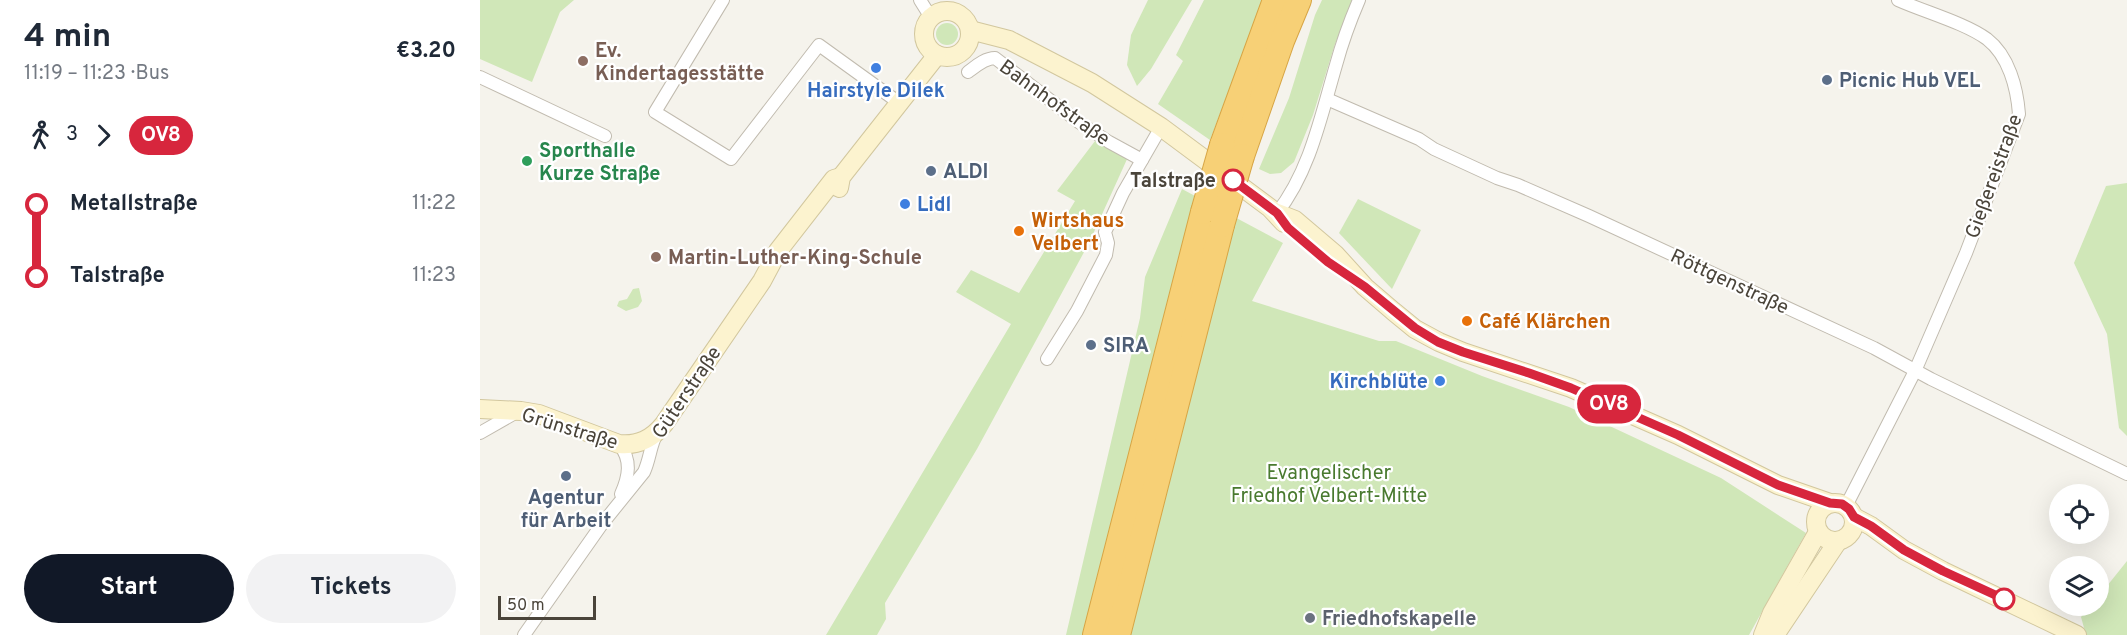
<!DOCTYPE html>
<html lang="en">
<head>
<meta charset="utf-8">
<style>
  body { margin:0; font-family:Overpass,sans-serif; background:#f2f2f3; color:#1f2937; height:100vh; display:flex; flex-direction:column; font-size:22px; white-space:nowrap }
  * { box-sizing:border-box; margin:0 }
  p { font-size:20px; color:#747a83 }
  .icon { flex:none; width:33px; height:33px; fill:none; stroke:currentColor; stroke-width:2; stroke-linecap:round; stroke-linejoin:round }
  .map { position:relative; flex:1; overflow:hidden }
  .sheet { display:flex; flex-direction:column; background:#fff; width:480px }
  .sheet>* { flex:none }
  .badge { padding:0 12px; border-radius:20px; font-size:21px; line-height:39px }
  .buttons { position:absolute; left:1569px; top:484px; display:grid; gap:12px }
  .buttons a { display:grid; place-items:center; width:60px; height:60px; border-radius:50%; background:#fff; box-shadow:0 6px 24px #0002; font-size:30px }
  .scale { position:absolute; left:18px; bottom:15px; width:98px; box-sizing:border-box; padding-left:6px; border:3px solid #4a443a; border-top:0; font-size:16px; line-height:21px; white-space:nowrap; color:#4a443a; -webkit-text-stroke:4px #fff; paint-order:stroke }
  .map>.badge { position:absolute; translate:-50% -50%; box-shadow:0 0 0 3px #fff }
  .legs { display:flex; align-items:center; gap:9px; height:66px; padding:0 24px; font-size:20px }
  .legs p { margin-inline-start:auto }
  .head { display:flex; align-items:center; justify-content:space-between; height:102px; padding:0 24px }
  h1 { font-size:33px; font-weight:700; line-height:45px }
  .cta { display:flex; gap:12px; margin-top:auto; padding:12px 24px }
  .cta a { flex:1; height:69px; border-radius:36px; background:#111827; color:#fff; font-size:24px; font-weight:700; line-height:69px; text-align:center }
  .cta a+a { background:#f2f2f3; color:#1f2937 }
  ul { padding:0 24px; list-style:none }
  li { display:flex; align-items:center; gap:21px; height:72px; font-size:22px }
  li i { display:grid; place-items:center; width:9px; height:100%; margin:0 8px; background:currentColor }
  li i::after { content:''; width:15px; height:15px; margin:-8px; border:4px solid; border-radius:50%; background:#fff }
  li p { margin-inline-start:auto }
  li:first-child i { background:linear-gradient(#0000 50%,currentColor 0) }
  li:last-child i { background:linear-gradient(currentColor 50%,#0000 0) }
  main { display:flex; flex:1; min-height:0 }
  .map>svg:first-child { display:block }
</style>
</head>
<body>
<main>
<section class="sheet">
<div class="head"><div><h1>4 min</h1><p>11:19 – 11:23 · Bus</p></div><b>€3.20</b></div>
<div class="legs"><svg class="icon" aria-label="walk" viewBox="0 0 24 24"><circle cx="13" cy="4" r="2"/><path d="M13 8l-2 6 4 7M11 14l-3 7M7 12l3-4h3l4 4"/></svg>3<svg class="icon" aria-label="forward" viewBox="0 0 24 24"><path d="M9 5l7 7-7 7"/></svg><b class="badge" style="background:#d7263d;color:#fff">OV8</b></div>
<ul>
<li><i style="color:#d7263d"></i><b>Metallstraße</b><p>11:22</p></li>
<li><i style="color:#d7263d"></i><b>Talstraße</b><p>11:23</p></li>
</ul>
<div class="cta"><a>Start</a><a>Tickets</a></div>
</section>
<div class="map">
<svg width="1647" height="635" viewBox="0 0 1647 635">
  <rect width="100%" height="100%" fill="#f5f3ec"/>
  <g fill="#d0e7b8">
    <path d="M0 0H94L80 12 52 82 0 59Z"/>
    <path d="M668 0H712L671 69 657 86 647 65 651 35Z"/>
    <path d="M724 0H783L730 140 678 104 703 61 696 55Z"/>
    <path d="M842 0H873L855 44 833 115 814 162 801 173 790 174 779 169 809 98 835 15Z"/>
    <circle cx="467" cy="34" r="11"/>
    <path d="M615 141 648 157 609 243 497 449 405 603 406 619 397 635H346L531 324 476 292 491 270 539 293 595 201 577 191Z"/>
    <path d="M1647 183V436L1639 428 1627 334 1594 263 1626 186Z"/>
    <path d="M702 189 803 243 772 301 899 341H916L1002 376 1089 407 1241 478 1326 533 1269 635H586L660 318 665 277Z"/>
    <path d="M878 199 941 230 912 289 859 233Z"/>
    <path d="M159 288 162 301 158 307 146 311 137 306 139 301 147 299 153 289Z"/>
    <path d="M1647 561V635H1606L1601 617 1610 606H1618L1619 596Z"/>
  </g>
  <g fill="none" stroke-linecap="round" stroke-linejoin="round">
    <defs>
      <g id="street">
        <path d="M243 0 175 112 251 159 339 45 418 102"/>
        <path d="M440 0 450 16"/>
        <path d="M488 72C496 66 505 58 515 58L600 123 629 142 662 160"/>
        <path d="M0 77 125 136"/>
        <path d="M847 99 939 139 954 149 1017 178 1038 185 1109 216 1394 348 1451 379 1647 474"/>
        <path d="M797 213C830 171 841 116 856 65 862 43 870 21 879 0"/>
        <path d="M567 359 597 311 626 255 628 243 625 232 643 193 681 127"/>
        <path d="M0 433 35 413"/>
        <path d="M139 444C152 460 149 476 141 494"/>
        <path d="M1366 506 1435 371 1486 253 1539 114C1537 88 1529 56 1507 39 1485 23 1445 12 1418 0"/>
        <path d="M44 635 122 524 164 472C170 459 170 446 177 433"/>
      </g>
      <g id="secondary">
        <circle cx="467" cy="34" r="23"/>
        <path d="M490 30 529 40 612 83 681 127 790 208 804 223"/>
        <path d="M359 188 361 177 457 55"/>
        <path d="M797 213 815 220 855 254 885 287 913 311 935 329 959 342 983 352 1091 388 1198 435 1298 485 1350 503"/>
        <path d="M0 409 41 411 59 414 139 444C158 446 172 439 184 424L282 281 298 251 354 179 361 177"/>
        <circle cx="1355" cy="522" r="19"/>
        <path d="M1374 517 1391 526 1424 550 1463 571 1597 635"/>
        <path d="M1283 635 1292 613 1338 532"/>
        <path d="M1295 635 1358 541"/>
      </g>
      <g id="highway">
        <path d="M742 145 795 0"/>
        <path d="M762 156 802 41 819 0"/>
        <path d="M615 635 723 212"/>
        <path d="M638 635 742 225"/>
      </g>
    </defs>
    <use href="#street" stroke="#c1bbaf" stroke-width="14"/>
    <use href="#secondary" stroke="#d2c79e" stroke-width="20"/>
    <use href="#highway" stroke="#d7a545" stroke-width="26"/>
    <use href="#street" stroke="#fff" stroke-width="12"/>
    <use href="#secondary" stroke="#fcf3cf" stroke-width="18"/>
    <use href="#highway" stroke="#f7d076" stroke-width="24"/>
    <defs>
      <g id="highway-bridge">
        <path d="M723 212 742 145"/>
        <path d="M742 225 762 156"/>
      </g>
    </defs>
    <use href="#highway-bridge" stroke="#d7a545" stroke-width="26" stroke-linecap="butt"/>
    <use href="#highway-bridge" stroke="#f7d076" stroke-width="24"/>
  </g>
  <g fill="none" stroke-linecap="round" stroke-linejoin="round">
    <defs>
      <path id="line-1" d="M753 180 797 213 808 228 848 262 885 287 935 328 958 342 983 352 1049 373 1091 388 1198 435 1298 485 1350 503 1362 504 1369 509 1374 517 1391 526 1424 550 1463 571 1524 599"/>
    </defs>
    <use href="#line-1" stroke="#fff" stroke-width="14"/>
    <use href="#line-1" stroke="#d7263d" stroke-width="9"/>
  </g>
  <g fill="#8d6e63" stroke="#fff" stroke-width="2">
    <circle cx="103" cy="61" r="6"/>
    <circle cx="176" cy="257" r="6"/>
  </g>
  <g fill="#3f7fe0" stroke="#fff" stroke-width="2">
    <circle cx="396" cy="68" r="6"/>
    <circle cx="425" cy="204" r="6"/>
    <circle cx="960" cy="381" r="6"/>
  </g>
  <g fill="#5c6f8a" stroke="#fff" stroke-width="2">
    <circle cx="1347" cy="80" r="6"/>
    <circle cx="451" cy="171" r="6"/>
    <circle cx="611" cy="345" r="6"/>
    <circle cx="86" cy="476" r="6"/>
  </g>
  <circle fill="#2e9e5b" stroke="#fff" stroke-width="2" cx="47" cy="161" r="6"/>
  <g fill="#fff" stroke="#d7263d" stroke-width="3">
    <circle cx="753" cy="180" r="10"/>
    <circle cx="1524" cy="599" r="10"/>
  </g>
  <g fill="#e8710a" stroke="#fff" stroke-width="2">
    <circle cx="539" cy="231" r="6"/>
    <circle cx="987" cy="321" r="6"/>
  </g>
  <circle fill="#6b7280" stroke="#fff" stroke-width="2" cx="830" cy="618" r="6"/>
  <g text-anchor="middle" stroke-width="4.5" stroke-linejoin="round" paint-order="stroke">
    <g font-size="20" font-weight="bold" fill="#785e54" stroke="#fff" text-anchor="start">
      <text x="115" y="57">Ev.<tspan x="115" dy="23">Kindertagesstätte</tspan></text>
      <text x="188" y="264">Martin-Luther-King-Schule</text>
    </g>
    <g font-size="20" font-weight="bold" fill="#4e5e75" stroke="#fff" text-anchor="start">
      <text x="1359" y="87">Picnic Hub VEL</text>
      <text x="463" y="178">ALDI</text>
      <text x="623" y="352">SIRA</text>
      <text x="86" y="504" text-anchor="middle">Agentur<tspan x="86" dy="23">für Arbeit</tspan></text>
    </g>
    <g font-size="20" font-weight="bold" fill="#366cbe" stroke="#fff">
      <text x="396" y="97">Hairstyle Dilek</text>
      <text x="437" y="211" text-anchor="start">Lidl</text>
      <text x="948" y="388" text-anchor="end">Kirchblüte</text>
    </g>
    <g font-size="20" fill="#4a443a" stroke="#fff">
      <text transform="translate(575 102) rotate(36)" y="7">Bahnhofstraße</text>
      <text transform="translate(1513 176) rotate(-70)" y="7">Gießereistraße</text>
      <text transform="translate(1250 281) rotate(25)" y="7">Röttgenstraße</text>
      <text transform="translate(206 392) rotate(-56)" y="7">Güterstraße</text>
      <text transform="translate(90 428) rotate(17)" y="7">Grünstraße</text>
    </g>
    <g font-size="20" font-weight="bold" fill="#27864d" stroke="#fff" text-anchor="start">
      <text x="59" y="157">Sporthalle<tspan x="59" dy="23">Kurze Straße</tspan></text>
    </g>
    <g font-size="20" font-weight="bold" fill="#4a443a" stroke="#fff" text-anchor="end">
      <text x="736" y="187">Talstraße</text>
    </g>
    <g font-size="20" font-weight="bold" fill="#c56008" stroke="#fff" text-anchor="start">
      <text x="551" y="227">Wirtshaus<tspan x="551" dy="23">Velbert</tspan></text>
      <text x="999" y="328">Café Klärchen</text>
    </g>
    <g font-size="20" fill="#497a2f" stroke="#fff">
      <text x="849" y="479">Evangelischer<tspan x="849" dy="23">Friedhof Velbert-Mitte</tspan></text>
    </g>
    <g font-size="20" font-weight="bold" fill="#5b616d" stroke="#fff" text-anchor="start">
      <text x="842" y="625">Friedhofskapelle</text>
    </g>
  </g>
</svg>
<div class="buttons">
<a><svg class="icon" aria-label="locate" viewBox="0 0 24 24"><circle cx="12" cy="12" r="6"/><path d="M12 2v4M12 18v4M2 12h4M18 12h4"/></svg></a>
<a><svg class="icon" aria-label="layers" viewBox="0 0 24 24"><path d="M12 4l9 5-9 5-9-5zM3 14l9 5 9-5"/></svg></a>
</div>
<div class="scale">50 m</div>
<b class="badge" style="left:1129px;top:404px;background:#d7263d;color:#fff">OV8</b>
</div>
</main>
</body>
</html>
